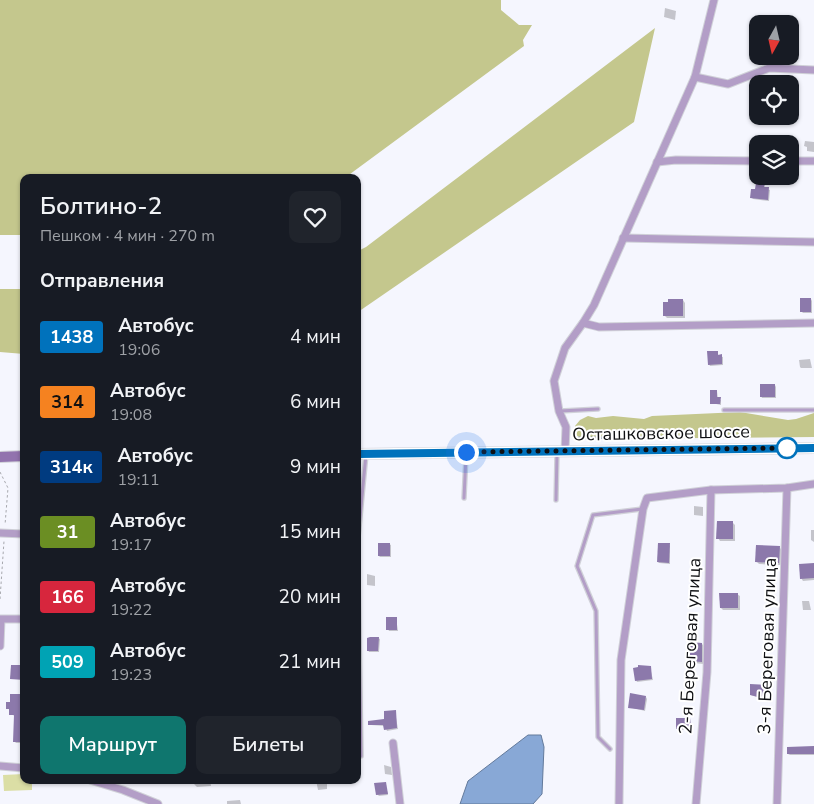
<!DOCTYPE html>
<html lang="ru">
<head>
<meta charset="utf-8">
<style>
  body { margin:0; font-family:"Nunito Sans",sans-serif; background:#20242c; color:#f1f3f6; height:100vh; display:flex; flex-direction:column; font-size:19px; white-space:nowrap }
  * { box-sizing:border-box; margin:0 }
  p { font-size:16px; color:#9ea1a6 }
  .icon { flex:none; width:28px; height:28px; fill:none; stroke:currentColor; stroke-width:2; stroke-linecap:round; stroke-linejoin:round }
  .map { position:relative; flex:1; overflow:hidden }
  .details { position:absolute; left:20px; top:174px; width:341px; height:610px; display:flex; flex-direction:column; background:#171b24; border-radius:10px; box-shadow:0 1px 4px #0004 }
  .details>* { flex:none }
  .badge { padding:0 10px; border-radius:4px; font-size:18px; line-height:32px }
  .needle { width:32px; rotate:188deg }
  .buttons { position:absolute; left:749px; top:15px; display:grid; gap:10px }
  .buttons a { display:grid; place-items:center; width:50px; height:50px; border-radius:10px; background:#171b24; box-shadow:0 1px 4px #0004; font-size:25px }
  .you { position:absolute; width:25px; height:25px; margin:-12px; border:4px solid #fff; border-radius:50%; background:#1a73e8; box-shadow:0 0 0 8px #1a73e833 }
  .map>.badge { position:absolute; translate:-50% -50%; box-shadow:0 0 0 2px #fff }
  h2 { padding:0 20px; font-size:19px; line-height:45px }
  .round { display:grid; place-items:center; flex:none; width:52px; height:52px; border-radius:10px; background:#20242c }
  .overview { display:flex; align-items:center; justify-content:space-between; height:85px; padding:0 20px }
  h1 { font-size:24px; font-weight:600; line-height:38px }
  .button { display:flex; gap:10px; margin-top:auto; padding:10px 20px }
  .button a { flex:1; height:58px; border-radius:10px; background:#0f766e; color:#fff; font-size:20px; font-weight:600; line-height:58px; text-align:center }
  .button a+a { background:#20242c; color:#f1f3f6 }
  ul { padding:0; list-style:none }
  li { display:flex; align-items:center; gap:15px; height:65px; padding:0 20px }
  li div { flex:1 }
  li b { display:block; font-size:19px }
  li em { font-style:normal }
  li .badge { min-width:55px; font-weight:700; text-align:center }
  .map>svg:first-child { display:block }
</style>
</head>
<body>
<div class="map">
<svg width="814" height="804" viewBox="0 0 814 804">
  <rect width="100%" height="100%" fill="#f5f6fe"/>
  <path fill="#dbdea5" d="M24 774V780H32V790L4 791 3 775Z"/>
  <g fill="#c4c78d">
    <path d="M0 0H501V10L519 25H532L523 40 524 46 346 177 24 178V235H0Z"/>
    <path d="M655 28 634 122 358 312V251L366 247Z"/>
    <path d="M0 289H24V354L0 352Z"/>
    <path d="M740 412 788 420 796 419 814 413V437L585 439 575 435V426L580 420 588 416 596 418 613 416 644 419 652 416Z"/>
  </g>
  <path fill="#88a8d6" stroke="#637a9b" d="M528 735H541L544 747 542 794 533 804H460L468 781Z"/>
  <g fill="#0003">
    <path d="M665 8 676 11 675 20 664 17Z"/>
    <path d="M805 141 814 142V152L807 151V147L804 146Z"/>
    <path d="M764 185 765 188 770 190 769 201 753 199 752 198Z"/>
    <path d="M811 299 812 301V313H803L802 312Z"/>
    <path d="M683 300 685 303V318H667L664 315Z"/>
    <path d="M717 352 719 356 723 357V365L710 366 709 364Z"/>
    <path d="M810 359 812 368H801L800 367 799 360Z"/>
    <path d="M775 385 776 387V398H762L761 396Z"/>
    <path d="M717 391 718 399 721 400V405L711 403Z"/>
    <path d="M694 506 703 507V516L694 515Z"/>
    <path d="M733 523 735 525V541H720L718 538Z"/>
    <path d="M811 530H814V542L811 540Z"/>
    <path d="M389 544 391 545V557H380L379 556Z"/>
    <path d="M669 545 670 546V564L659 563 658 562Z"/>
    <path d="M779 547 782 550 781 565 759 564 756 561Z"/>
    <path d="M814 564V580L803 581 801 578Z"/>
    <path d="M367 574 375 576V586L367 585Z"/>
    <path d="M737 594 740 596V610H723L721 608Z"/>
    <path d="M802 601H809L811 610H803Z"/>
    <path d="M396 618 398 631H389L388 629Z"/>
    <path d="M378 638 380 639 379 652H369L368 650Z"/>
    <path d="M702 644 704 646V664L693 663 690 661Z"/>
    <path d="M650 667 653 680 637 682 636 680Z"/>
    <path d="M766 686 767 688V697L763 696V699L751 695Z"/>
    <path d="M24 696V743H16L14 741 15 716 10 714V710L7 708Z"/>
    <path d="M646 697 647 699 645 711 629 707Z"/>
    <path d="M395 712 398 729 387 731 385 726 371 725 369 724 385 720Z"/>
    <path d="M690 719 691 729 679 730 677 728Z"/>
    <path d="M814 747V755H790L788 754Z"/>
    <path d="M384 765 391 767 392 775 385 774Z"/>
    <path d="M167 780H180L169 782Z"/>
    <path d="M190 780H210L211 786 197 787 194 784V781Z"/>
    <path d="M316 780H327V789L318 790Z"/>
    <path d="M385 783 388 795 379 796 377 794Z"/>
    <path d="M240 800 241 804H227V801Z"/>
  </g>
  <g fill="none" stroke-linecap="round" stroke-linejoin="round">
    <path stroke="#637a9b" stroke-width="2.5" d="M575 438 683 437"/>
  </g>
  <g fill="#8c79ab">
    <path d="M756 183 765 184 764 187H769L768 200 750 198 751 189H755Z"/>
    <rect x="800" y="298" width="11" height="14"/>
    <path d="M668 299H683V316H663V302H668Z"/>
    <path d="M707 351H718V355L722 354V364L708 365Z"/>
    <rect x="760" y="384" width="15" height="13"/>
    <path d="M710 390H717V397H721L720 404H710Z"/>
    <path d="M717 521H733V539H716Z"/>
    <rect x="378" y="543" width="12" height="13"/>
    <path d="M658 543H670L669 563 657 562Z"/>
    <path d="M756 545 780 546 779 563 755 562Z"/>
    <path d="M814 563V578L800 579 799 564Z"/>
    <path d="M719 593H738V608H720Z"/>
    <rect x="386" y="617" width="11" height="13"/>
    <path d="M370 637H379L378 651H367V638Z"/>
    <path d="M690 642 702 643V662L689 661Z"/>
    <path d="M11 665H24V680L10 679Z"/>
    <path d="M638 665 651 666 652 679 635 681 633 668 638 667Z"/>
    <path d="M750 684 767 685 766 696H762V698L750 695Z"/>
    <path d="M630 693 646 696 644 710 628 708Z"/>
    <path d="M10 694H24L22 742H13L14 715H9V709H6V702H10Z"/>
    <path d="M396 710 397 728 384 730 383 725H368V721L384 719V711Z"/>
    <path d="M676 718H690L691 728 676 729Z"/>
    <path d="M814 746V754H787V747Z"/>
    <path d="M386 782 388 794 376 795 374 783Z"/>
  </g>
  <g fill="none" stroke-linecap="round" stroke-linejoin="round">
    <defs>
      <g id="service">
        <path d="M724 410H814"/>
        <path d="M560 411 598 409"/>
        <path d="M464 498 466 456"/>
        <path d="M556 500 557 454"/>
        <path d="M358 538 366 455"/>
        <path d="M358 572 361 756"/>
        <path d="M610 749 598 737 596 611 577 566 593 515 642 509"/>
      </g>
      <g id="minor">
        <path d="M695 77 728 84 769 68 814 70"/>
        <path d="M790 161H814"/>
        <path d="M657 162 676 160 758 161"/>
        <path d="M623 238 814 242"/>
        <path d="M583 323 599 327 814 323"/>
        <path d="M565 451 566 427 559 411 554 381 565 348 583 323 594 305 695 77 714 0"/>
        <path d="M0 533 24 534"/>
        <path d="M0 646 1 619H24"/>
        <path d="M393 743 400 804"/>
        <path d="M0 766 24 768"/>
        <path d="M90 780 123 790 158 804"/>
        <path d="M619 804 621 660 643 509 647 498 711 490 787 488 814 484"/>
        <path d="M696 804 707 672 711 490"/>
        <path d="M777 804 787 488"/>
      </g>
      <g id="secondary">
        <path d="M358 454 814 448"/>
        <path d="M0 457 24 456"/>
      </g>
    </defs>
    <use href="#service" stroke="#d0d1d8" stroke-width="5.5"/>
    <use href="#minor" stroke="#d0d1d8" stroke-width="9"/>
    <use href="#secondary" stroke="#d0d1d8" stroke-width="12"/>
    <g stroke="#a7a8ae" stroke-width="1" stroke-dasharray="2.5 2.5" stroke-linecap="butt">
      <path d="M0 472 8 488 5 525"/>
      <path d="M0 599 4 541"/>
    </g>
    <use href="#service" stroke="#b39ec7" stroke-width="3"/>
    <use href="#minor" stroke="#b39ec7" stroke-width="7"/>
    <use href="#secondary" stroke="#9273ae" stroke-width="10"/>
  </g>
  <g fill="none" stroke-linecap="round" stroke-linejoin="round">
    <defs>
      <path id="line" d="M358 454 814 448"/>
    </defs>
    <use href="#line" stroke="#fff" stroke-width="11"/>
    <use href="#line" stroke="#0072bc" stroke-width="8"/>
    <path stroke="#0e0f12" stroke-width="5" stroke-dasharray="0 9" d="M466 452 787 448"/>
  </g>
  <circle fill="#fff" stroke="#0072bc" stroke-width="2.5" cx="787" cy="448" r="10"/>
  <g text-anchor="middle" stroke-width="4" stroke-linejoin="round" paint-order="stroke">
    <g font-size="18" fill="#0e0f12" stroke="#fff">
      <text transform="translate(661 433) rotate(-1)" y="6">Осташковское шоссе</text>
      <text transform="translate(690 646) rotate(-87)" y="6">2-я Береговая улица</text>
      <text transform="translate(767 646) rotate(-88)" y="6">3-я Береговая улица</text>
    </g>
  </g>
</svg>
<div class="buttons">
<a><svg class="needle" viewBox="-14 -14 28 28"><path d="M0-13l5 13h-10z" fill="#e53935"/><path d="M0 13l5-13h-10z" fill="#9ea1a6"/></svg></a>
<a><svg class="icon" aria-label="locate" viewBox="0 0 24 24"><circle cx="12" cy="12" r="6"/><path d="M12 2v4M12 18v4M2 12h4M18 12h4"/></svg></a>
<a><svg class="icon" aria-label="layers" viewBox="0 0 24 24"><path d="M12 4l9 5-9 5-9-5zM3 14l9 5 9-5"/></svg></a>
</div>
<div class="you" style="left:466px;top:452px"></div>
<section class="details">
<div class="overview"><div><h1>Болтино-2</h1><p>Пешком · 4 мин · 270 m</p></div><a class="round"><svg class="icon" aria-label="heart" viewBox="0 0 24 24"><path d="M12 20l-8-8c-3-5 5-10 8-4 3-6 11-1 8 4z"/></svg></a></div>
<h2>Отправления</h2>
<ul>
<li><span class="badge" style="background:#0072bc;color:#fff">1438</span><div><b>Автобус</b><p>19:06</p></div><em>4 мин</em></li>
<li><span class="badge" style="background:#f58220;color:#111">314</span><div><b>Автобус</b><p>19:08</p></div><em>6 мин</em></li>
<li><span class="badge" style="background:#003b80;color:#fff">314к</span><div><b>Автобус</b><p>19:11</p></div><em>9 мин</em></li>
<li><span class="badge" style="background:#6b8e23;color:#fff">31</span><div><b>Автобус</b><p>19:17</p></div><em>15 мин</em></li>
<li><span class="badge" style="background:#d7263d;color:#fff">166</span><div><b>Автобус</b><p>19:22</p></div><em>20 мин</em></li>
<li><span class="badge" style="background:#00a3b4;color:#fff">509</span><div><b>Автобус</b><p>19:23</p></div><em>21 мин</em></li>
</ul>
<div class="button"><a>Маршрут</a><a>Билеты</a></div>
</section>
</div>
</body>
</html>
